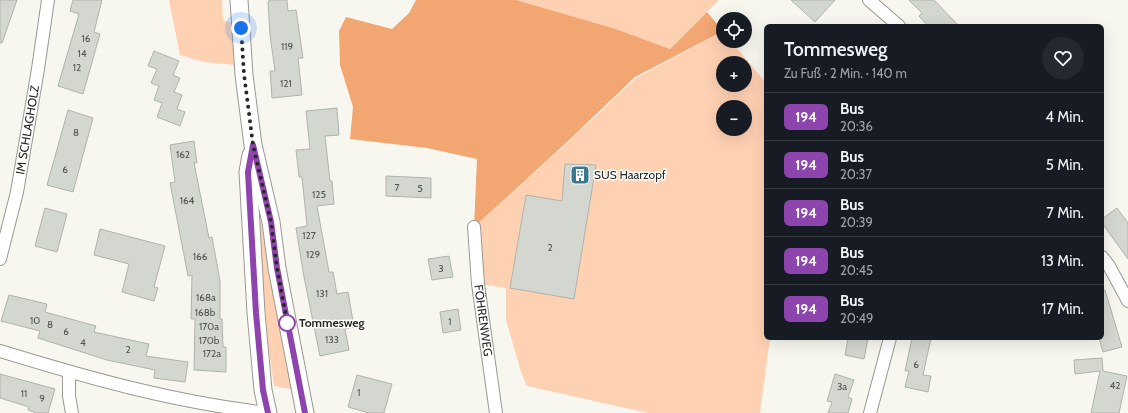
<!DOCTYPE html>
<html lang="de">
<head>
<meta charset="utf-8">
<style>
  body { margin:0; font-family:Cabin,sans-serif; background:#242831; color:#f1f3f6; height:100vh; display:flex; flex-direction:column; font-size:15px; white-space:nowrap }
  * { box-sizing:border-box; margin:0 }
  p { font-size:13px; color:#9ea1a6 }
  .icon { flex:none; width:22px; height:22px; fill:none; stroke:currentColor; stroke-width:2; stroke-linecap:round; stroke-linejoin:round }
  .map { position:relative; flex:1; overflow:hidden }
  .panel { position:absolute; left:764px; top:24px; width:340px; height:316px; display:flex; flex-direction:column; background:#171b24; border-radius:6px; box-shadow:0 4px 16px #0002 }
  .panel>* { flex:none }
  .badge { padding:0 8px; border-radius:6px; font-size:14px; line-height:26px }
  .fabs { position:absolute; left:716px; top:12px; display:grid; gap:8px }
  .fabs a { display:grid; place-items:center; width:36px; height:36px; border-radius:50%; background:#171b24; box-shadow:0 4px 16px #0002; font-size:20px }
  .you { position:absolute; width:20px; height:20px; margin:-10px; border:3px solid #fff; border-radius:50%; background:#1a73e8; box-shadow:0 0 0 6px #1a73e833 }
  .map>.badge { position:absolute; translate:-50% -50%; box-shadow:0 0 0 2px #fff }
  .round { display:grid; place-items:center; flex:none; width:42px; height:42px; border-radius:21px; background:#242831 }
  .summary { display:flex; align-items:center; justify-content:space-between; height:68px; padding:0 20px }
  h1 { font-size:19px; font-weight:600; line-height:30px }
  ul { padding:0; list-style:none }
  li { display:flex; align-items:center; gap:12px; height:48px; padding:0 20px; border-top:1px solid #363941 }
  li div { flex:1 }
  li b { display:block; font-size:15px }
  li em { font-style:normal }
  li .badge { min-width:44px; font-weight:700; text-align:center }
  .map>svg:first-child { display:block }
</style>
</head>
<body>
<div class="map">
<svg width="1128" height="413" viewBox="0 0 1128 413">
  <rect width="100%" height="100%" fill="#f7f7f0"/>
  <g fill="#ffd1b3" fill-rule="evenodd">
    <path d="M169 0H222L223 20 232 23 235 65 203 62 180 55Z"/>
    <path d="M516 0H719L670 49 616 29Z"/>
    <path d="M723 31V41H731L766 83V338H770L760 413H648L527 386 521 372 506 320V288L480 284 474 227 567 143 636 78ZM723 63H745V85H723ZM723 107H745V129H723Z"/>
    <path d="M259 210 280 326 289 365 291 389 274 386 265 324Z"/>
  </g>
  <path fill="#f2a672" d="M416 0H516L616 29 670 49 707 12 723 31 635 77 566 143 474 227 477 159 427 148 350 139 353 107 340 65 339 31 346 17 392 29 409 13Z"/>
  <g fill="#d4d7d0" stroke="#b0b3ac">
    <path d="M0 0H17L2 43H0Z"/>
    <path d="M73 0H102L94 32 100 34 83 94 58 86 79 14 70 11Z"/>
    <path d="M269 0H287L288 11 296 10 303 58H298L302 95 272 98 270 71H275L270 35 268 2H269Z"/>
    <path d="M791 0H835L815 22Z"/>
    <path d="M909 0H934L959 26H928L919 16 922 13Z"/>
    <path d="M154 51 179 61 173 75 180 78 174 92 182 95 177 109 185 112 180 126 157 117 162 103 154 100 159 86 151 83 157 69 148 66Z"/>
    <path d="M337 108 339 135 325 136 330 181H332L334 204 317 206 329 272H333L337 294 348 292 354 327 345 329 349 350 320 356 304 277 296 228 307 226 302 177H299L296 150 310 149 306 111Z"/>
    <path d="M68 110 93 118 73 192 47 185Z"/>
    <path d="M194 141 197 163H194L209 238 212 237 220 281V319H222L223 347H226V372L194 370 195 319H191L192 275 188 276 170 183 175 182 170 145Z"/>
    <path d="M565 164 596 165 574 299 510 288 526 195 562 201Z"/>
    <path d="M386 176 431 178V198L386 196Z"/>
    <path d="M45 208 67 214 57 252 35 246Z"/>
    <path d="M1117 208 1128 223V259L1102 223V219Z"/>
    <path d="M100 229 165 246 154 287 158 288 154 301 122 292 129 264 94 255Z"/>
    <path d="M449 256 453 277 432 280 428 259Z"/>
    <path d="M1105 290 1122 347 1103 352 1099 338H1102V291Z"/>
    <path d="M9 295 47 304 45 312 96 326 94 332 149 344 146 356 188 362 185 382 154 378 155 370 107 360 38 338 40 331 1 321Z"/>
    <path d="M458 309 461 330 443 333 440 312Z"/>
    <path d="M848 338H868L864 359 845 355Z"/>
    <path d="M912 338H931L923 375 931 376 928 392 905 387 909 371H905Z"/>
    <path d="M1102 358 1103 371 1127 376 1119 413H1091L1100 371 1075 374 1074 360Z"/>
    <path d="M0 374 55 389 48 413H36L28 410 29 407 0 398Z"/>
    <path d="M835 374 854 380 848 397 852 399 848 413H828L832 402 827 401Z"/>
    <path d="M357 375 392 384 384 413H369L348 407Z"/>
  </g>
  <g fill="none" stroke-linecap="round" stroke-linejoin="round">
    <defs>
      <g id="street">
        <path d="M869 0 899 26"/>
        <path id="s1" d="M474 227 478 284 496 413"/>
        <path d="M1102 257 1109 266 1128 301"/>
        <path id="s2" d="M0 259 17 192 38 69 48 0"/>
        <path d="M0 351C88 378 177 403 269 413"/>
        <path d="M69 372V396L72 413"/>
        <path d="M870 413 890 338"/>
      </g>
      <g id="secondary">
        <path d="M239 0 244 75 253 145 271 222 277 268 305 413"/>
        <path d="M251 155 248 172 256 313 263 390 268 413"/>
      </g>
    </defs>
    <use href="#street" stroke="#999992" stroke-width="14"/>
    <use href="#secondary" stroke="#999992" stroke-width="19"/>
    <use href="#street" stroke="#fff" stroke-width="12"/>
    <use href="#secondary" stroke="#fff" stroke-width="17"/>
  </g>
  <g fill="none" stroke-linecap="round" stroke-linejoin="round">
    <defs>
      <path id="line" d="M268 413 263 390 256 313 248 172 253 145 271 222 277 268 305 413"/>
    </defs>
    <use href="#line" stroke="#fff" stroke-width="9"/>
    <use href="#line" stroke="#8e44ad" stroke-width="6"/>
    <path stroke="#282826" stroke-width="4" stroke-dasharray="0 7.2" d="M241 28 244 74 253 145 271 222 277 268 288 327 287 323"/>
  </g>
  <defs>
    <symbol id="building-square" viewBox="-11 -11 22 22"><rect x="-9" y="-9" width="18" height="18" rx="4" fill="#3c7890" stroke="#fffffe"/><path d="M-4-6H4V6H1V3H-1V6H-4ZM-2.5-4.3h1.7v1.8h-1.7ZM.8-4.3h1.7v1.8H.8ZM-2.5-1h1.7V.8h-1.7ZM.8-1h1.7V.8H.8Z" fill="#fff"/></symbol>
  </defs>
  <g fill-rule="evenodd">
    <use href="#building-square" x="569" y="164" width="22" height="22"/>
  </g>
  <circle fill="#fff" stroke="#8e44ad" stroke-width="2" cx="287" cy="323" r="8"/>
  <g text-anchor="middle" stroke-width="3" stroke-linejoin="round" paint-order="stroke">
    <g font-size="10" fill="#535450">
      <text x="86" y="42">16</text>
      <text x="287" y="50">119</text>
      <text x="82" y="57">14</text>
      <text x="77" y="71">12</text>
      <text x="286" y="87">121</text>
      <text x="76" y="136">8</text>
      <text x="183" y="158">162</text>
      <text x="65" y="173">6</text>
      <text x="397" y="191">7</text>
      <text x="420" y="192">5</text>
      <text x="319" y="198">125</text>
      <text x="187" y="204">164</text>
      <text x="309" y="239">127</text>
      <text x="550" y="251">2</text>
      <text x="313" y="258">129</text>
      <text x="200" y="260">166</text>
      <text x="441" y="272">3</text>
      <text x="322" y="297">131</text>
      <text x="206" y="301">168a</text>
      <text x="205" y="316">168b</text>
      <text x="35" y="324">10</text>
      <text x="450" y="325">1</text>
      <text x="50" y="328">8</text>
      <text x="209" y="330">170a</text>
      <text x="66" y="335">6</text>
      <text x="332" y="343">133</text>
      <text x="209" y="344">170b</text>
      <text x="83" y="346">4</text>
      <text x="128" y="353">2</text>
      <text x="212" y="357">172a</text>
      <text x="916" y="368">6</text>
      <text x="1115" y="389">42</text>
      <text x="842" y="390">3a</text>
      <text x="359" y="396">1</text>
      <text x="24" y="397">11</text>
      <text x="42" y="402">9</text>
    </g>
    <g font-size="12" fill="#282826" stroke="#fffffe">
      <text dy="4" stroke="none"><textPath href="#s2" startOffset="132">IM SCHLAGHOLZ</textPath></text>
      <text dy="4" stroke="none"><textPath href="#s1" startOffset="94">FÖHRENWEG</textPath></text>
    </g>
    <g font-size="12" fill="#282826" stroke="#fffffe" text-anchor="start">
      <text x="594" y="179">SUS Haarzopf</text>
    </g>
    <g font-size="12" font-weight="bold" fill="#282826" stroke="#fffffe" text-anchor="start">
      <text x="299" y="327">Tommesweg</text>
    </g>
  </g>
</svg>
<div class="fabs">
<a><svg class="icon" aria-label="locate" viewBox="0 0 24 24"><circle cx="12" cy="12" r="6"/><path d="M12 2v4M12 18v4M2 12h4M18 12h4"/></svg></a>
<a>+</a>
<a>−</a>
</div>
<div class="you" style="left:241px;top:28px"></div>
<section class="panel">
<div class="summary"><div><h1>Tommesweg</h1><p>Zu Fuß · 2 Min. · 140 m</p></div><a class="round"><svg class="icon" aria-label="heart" viewBox="0 0 24 24"><path d="M12 20l-8-8c-3-5 5-10 8-4 3-6 11-1 8 4z"/></svg></a></div>
<ul>
<li><span class="badge" style="background:#8e44ad;color:#fff">194</span><div><b>Bus</b><p>20:36</p></div><em>4 Min.</em></li>
<li><span class="badge" style="background:#8e44ad;color:#fff">194</span><div><b>Bus</b><p>20:37</p></div><em>5 Min.</em></li>
<li><span class="badge" style="background:#8e44ad;color:#fff">194</span><div><b>Bus</b><p>20:39</p></div><em>7 Min.</em></li>
<li><span class="badge" style="background:#8e44ad;color:#fff">194</span><div><b>Bus</b><p>20:45</p></div><em>13 Min.</em></li>
<li><span class="badge" style="background:#8e44ad;color:#fff">194</span><div><b>Bus</b><p>20:49</p></div><em>17 Min.</em></li>
</ul>
</section>
</div>
</body>
</html>
